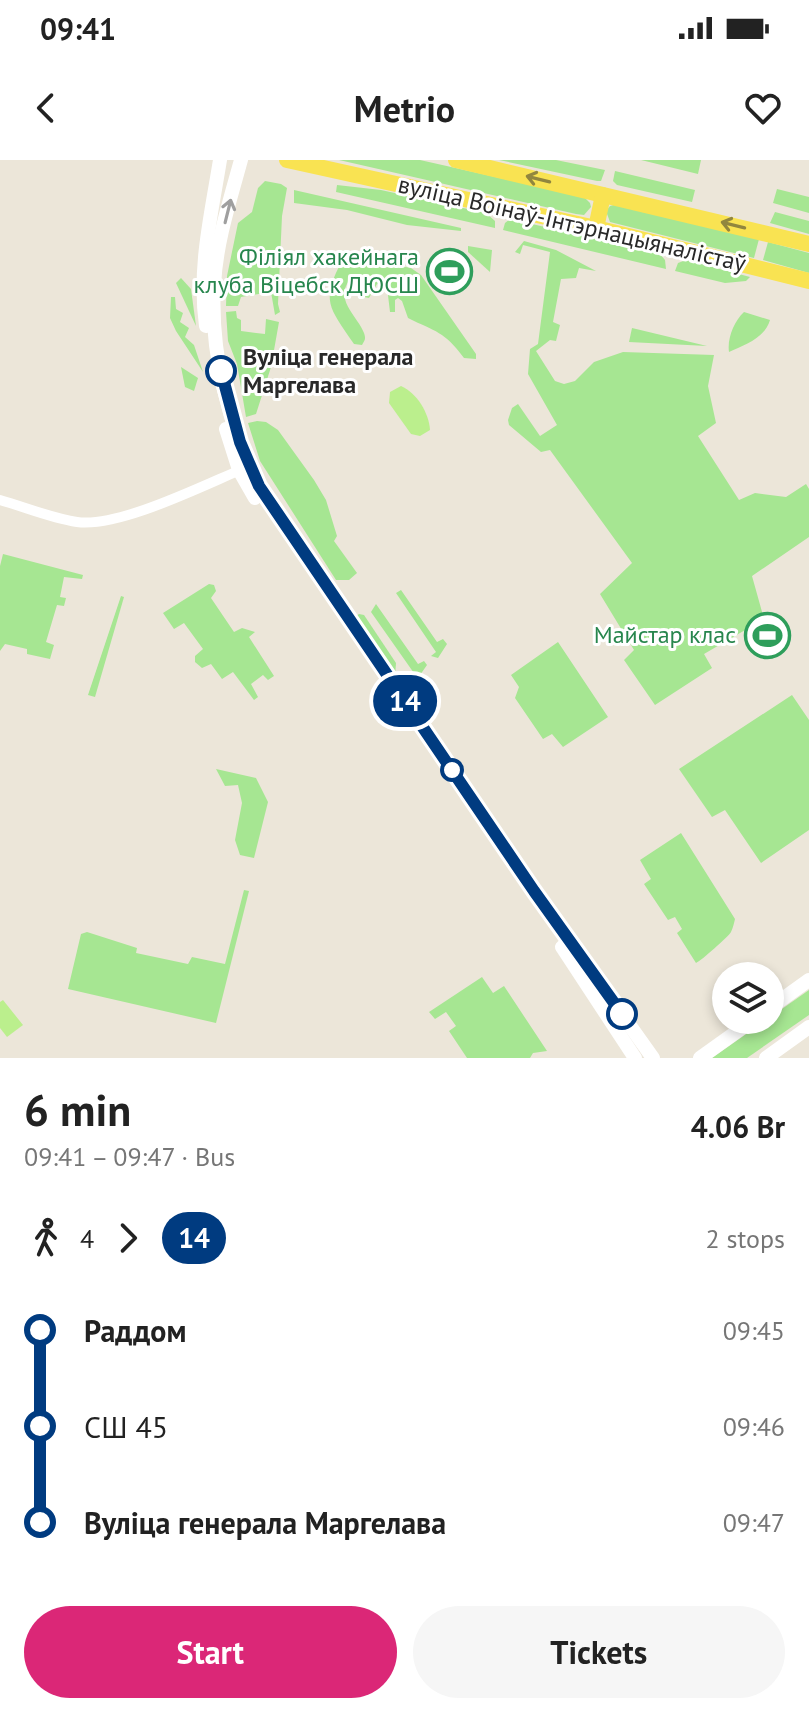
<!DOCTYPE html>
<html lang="en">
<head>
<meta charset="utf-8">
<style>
  body { margin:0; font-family:"PT Sans",sans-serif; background:#f6f6f6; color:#222; height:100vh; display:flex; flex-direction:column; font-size:30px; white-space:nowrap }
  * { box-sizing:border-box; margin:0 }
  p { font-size:26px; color:#767676 }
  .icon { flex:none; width:44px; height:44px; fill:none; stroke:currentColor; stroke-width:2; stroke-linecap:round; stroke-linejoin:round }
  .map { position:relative; height:898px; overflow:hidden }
  .sheet { display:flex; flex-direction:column; background:#fff; flex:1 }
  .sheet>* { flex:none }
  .badge { padding:0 16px; border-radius:26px; font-size:28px; line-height:52px }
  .buttons { position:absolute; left:712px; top:802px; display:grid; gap:16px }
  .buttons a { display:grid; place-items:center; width:72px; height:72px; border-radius:50%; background:#fff; box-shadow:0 4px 12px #0003; font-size:40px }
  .map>.badge { position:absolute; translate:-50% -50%; box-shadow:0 0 0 4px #fff }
  .legs { display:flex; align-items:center; gap:12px; height:88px; padding:0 24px; font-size:26px }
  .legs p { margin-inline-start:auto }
  .headline { display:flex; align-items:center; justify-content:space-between; height:136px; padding:0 24px }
  h1 { font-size:44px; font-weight:700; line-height:60px }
  .action { display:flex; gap:16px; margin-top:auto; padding:16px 24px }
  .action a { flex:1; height:92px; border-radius:48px; background:#db2777; color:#fff; font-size:32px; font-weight:700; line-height:92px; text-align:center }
  .action a+a { background:#f6f6f6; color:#222 }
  ul { padding:0 24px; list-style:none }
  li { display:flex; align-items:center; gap:28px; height:96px; font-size:30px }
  li i { display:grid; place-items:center; width:12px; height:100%; margin:0 10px; background:currentColor }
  li i::after { content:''; width:20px; height:20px; margin:-10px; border:6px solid; border-radius:50%; background:#fff }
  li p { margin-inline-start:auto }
  li:first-child i { background:linear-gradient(#0000 50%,currentColor 0) }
  li:last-child i { background:linear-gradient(currentColor 50%,#0000 0) }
  .status { display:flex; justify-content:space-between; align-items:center; height:56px; padding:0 40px; background:#fff; direction:ltr }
  .status svg { height:22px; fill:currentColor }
  header { display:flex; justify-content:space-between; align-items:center; height:104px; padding:0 24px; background:#fff; font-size:36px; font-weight:700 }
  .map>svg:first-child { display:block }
</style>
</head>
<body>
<div class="status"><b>09:41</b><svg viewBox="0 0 49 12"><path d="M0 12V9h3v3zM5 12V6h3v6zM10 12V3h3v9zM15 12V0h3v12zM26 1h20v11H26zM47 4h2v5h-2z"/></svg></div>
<header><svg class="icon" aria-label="back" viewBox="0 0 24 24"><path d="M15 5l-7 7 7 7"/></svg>Metrio<svg class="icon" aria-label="heart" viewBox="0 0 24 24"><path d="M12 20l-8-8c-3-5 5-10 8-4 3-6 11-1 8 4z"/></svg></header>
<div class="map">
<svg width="809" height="898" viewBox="0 0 809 898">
  <rect width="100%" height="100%" fill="#ece6d9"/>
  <g fill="#a6e692">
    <path d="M339 0H420L584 37 590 43 591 47 584 55 576 54Z"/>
    <path d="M499 0H556L605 10 601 21H597Z"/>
    <path d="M641 0H701L698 14Z"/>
    <path d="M615 11 695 30 692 42 617 25 613 21Z"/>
    <path d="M265 21 281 24 287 28 282 56 278 144 280 152 275 155 271 132 241 137 238 146H226L227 116 238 63 252 52 258 28Z"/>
    <path d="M337 25 381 30 486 53 495 61V68L336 32Z"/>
    <path d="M777 29 809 37V53L773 43Z"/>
    <path d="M294 30 461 68V71L407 65 347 50 294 43Z"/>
    <path d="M617 44 759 79 754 98 610 62 606 51 610 46Z"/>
    <path d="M775 52 809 61V74L770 63Z"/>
    <path d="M510 59 659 93 665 100 666 109 503 70 505 63Z"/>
    <path d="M524 81 556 90 596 111 579 108 576 118 561 119 553 162 560 165 556 181 550 180 536 191 555 221 564 224 575 221 594 202 623 192 714 195 708 226 716 263 698 276 739 340 755 333 786 337 806 324 809 329V377L752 416 764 459 704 494 712 508 655 545 624 500 634 490 600 434 632 403 550 290 541 292 509 265 508 260 512 248 518 244 540 276 557 265 528 214 530 189 538 184 550 92 523 85 520 94 515 92Z"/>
    <path d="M768 82 809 93V113L763 100Z"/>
    <path d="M468 86 492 90 490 112 468 92Z"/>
    <path d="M350 96 411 108 421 115 476 194V199L464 198C444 171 436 172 408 158L402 141 398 138 395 140V152H390L387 127 377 124 369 138 364 137 362 132 364 119C357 117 351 116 347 124 337 142 358 157 364 173 366 179 365 180 362 185L354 184C329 147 320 141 343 99Z"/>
    <path d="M686 100 750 117 746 121 725 123 675 111 678 103Z"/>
    <path d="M181 118 191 129 196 166 176 123Z"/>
    <path d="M171 137H175L176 149 183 153 180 162 189 168 185 177 194 185 203 212 176 171 170 158Z"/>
    <path d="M236 151 237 158 241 160V171L265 174 266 159 279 162 271 207 256 254 246 257 237 204 228 181 226 152Z"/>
    <path d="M744 152 770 160C765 178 744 185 729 192 727 179 734 161 744 152Z"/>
    <path d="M632 168 707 186 629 182Z"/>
    <path d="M181 207 198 218 194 231 185 227Z"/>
    <path d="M257 261 266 262 278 270 314 320 326 340 337 376 334 381 357 413 349 420H336L260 301 248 263Z"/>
    <path d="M3 394 83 415 82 419 64 417 60 437 66 438 64 446 57 445 46 482 54 485 50 499 27 494V489L5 484 0 491V406Z"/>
    <path d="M209 424 214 425 216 431 211 438 234 472 242 468 255 472 249 477 274 516 268 520 263 515 251 524 258 537 254 540 233 512 222 519 211 504 202 508 195 502V496L203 489 184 463 174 469 163 453Z"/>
    <path d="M401 430 437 482 443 479 447 484 438 498 431 496 436 492 396 433Z"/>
    <path d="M121 436 124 437 95 537 88 535Z"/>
    <path d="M376 444 418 504 424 501 427 505 420 515 416 516 371 452Z"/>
    <path d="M359 454 364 455 396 503 395 517 355 457Z"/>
    <path d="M558 482 608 557 563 587 552 574 543 579 515 538 519 527 511 515Z"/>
    <path d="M792 535 809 560V670L761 703 725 650 712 657 679 609Z"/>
    <path d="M216 609 256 618 268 642 254 698 240 695 235 680 242 643 238 625 225 626Z"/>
    <path d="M681 673 735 759C734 763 733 768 731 772 729 776 701 801 696 803L677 773 682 769 675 757 668 760 644 724 651 719 640 700Z"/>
    <path d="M244 730 249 731 216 863 68 829 81 774 87 772 137 788 136 793 188 804 192 797 225 804Z"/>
    <path d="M482 817 493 833 504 826 547 891 533 893 530 898H467L449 871 456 866 446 852 435 859 429 852Z"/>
    <path d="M809 830V855L747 898H712Z"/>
  </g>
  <g fill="#bbef8d">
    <path d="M401 226C417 233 429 253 430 270L420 276 411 274 389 243 390 232Z"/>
    <path d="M3 840 23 865 7 877 0 868V842Z"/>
  </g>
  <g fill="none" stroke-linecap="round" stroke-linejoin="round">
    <path stroke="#fff" stroke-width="10" d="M0 340C25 347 51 358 77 362 119 368 204 325 245 308"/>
    <g stroke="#fff" stroke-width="14">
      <path d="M241 0C230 40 216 83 214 125 210 193 229 267 259 326L534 731 653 898"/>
      <path d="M206 166C198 108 211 56 220 0"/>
      <path d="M226 269 239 310 255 338"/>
      <path d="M562 787 635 898"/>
      <path d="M770 848 809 820"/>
      <path d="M700 898 753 860"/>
      <path d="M766 898 809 867"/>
    </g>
    <g stroke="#f9e352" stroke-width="16">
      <path d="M287 0 596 68 809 121"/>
      <path d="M456 0 809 84"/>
      <path d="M596 68 603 35"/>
    </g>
  </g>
  <defs><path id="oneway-shaft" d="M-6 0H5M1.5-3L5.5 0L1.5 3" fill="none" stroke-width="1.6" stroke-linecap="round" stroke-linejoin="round" transform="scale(2)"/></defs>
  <g stroke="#91863e">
    <use href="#oneway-shaft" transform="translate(538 19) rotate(-166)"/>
    <use href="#oneway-shaft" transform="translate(733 65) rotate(-166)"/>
  </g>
  <use stroke="#9f9f9f" href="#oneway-shaft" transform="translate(228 51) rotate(-76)"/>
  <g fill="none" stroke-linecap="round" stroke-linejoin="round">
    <defs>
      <path id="line-1" d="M221 211 240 282 259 326 534 731 622 854"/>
    </defs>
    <use href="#line-1" stroke="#fff" stroke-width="18"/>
    <use href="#line-1" stroke="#003b80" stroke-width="12"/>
  </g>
  <defs>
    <symbol id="stadium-ring" viewBox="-11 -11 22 22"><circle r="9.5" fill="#fff" stroke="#2e9e5b" stroke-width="1.5"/><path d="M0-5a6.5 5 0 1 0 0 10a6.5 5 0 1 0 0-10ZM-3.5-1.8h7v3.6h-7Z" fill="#2e9e5b"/></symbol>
  </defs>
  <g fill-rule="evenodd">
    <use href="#stadium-ring" x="424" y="86" width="51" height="51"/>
    <use href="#stadium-ring" x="742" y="450" width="51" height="51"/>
  </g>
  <g fill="#fff" stroke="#003b80" stroke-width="4">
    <circle cx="221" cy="211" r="14"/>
    <circle cx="452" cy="610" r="10"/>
    <circle cx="622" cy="854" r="14"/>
  </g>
  <g text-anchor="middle" stroke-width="6" stroke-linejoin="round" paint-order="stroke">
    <g font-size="24" fill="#292929" stroke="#fff">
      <text transform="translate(572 64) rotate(13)" y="8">вуліца Воінаў-Інтэрнацыяналістаў</text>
    </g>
    <g font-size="24" fill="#27864d" stroke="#fff" text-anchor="end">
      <text x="419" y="105">Філіял хакейнага<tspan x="419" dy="28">клуба Віцебск ДЮСШ</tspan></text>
      <text x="736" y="483">Майстар клас</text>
    </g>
    <g font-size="24" font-weight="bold" fill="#292929" stroke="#fff" text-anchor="start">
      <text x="243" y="205">Вуліца генерала<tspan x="243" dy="28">Маргелава</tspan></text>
    </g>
  </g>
</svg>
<div class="buttons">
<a><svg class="icon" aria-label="layers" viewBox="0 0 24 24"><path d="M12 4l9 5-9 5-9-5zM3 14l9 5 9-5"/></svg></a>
</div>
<b class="badge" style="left:405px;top:541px;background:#003b80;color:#fff">14</b>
</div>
<section class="sheet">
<div class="headline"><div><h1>6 min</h1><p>09:41 – 09:47 · Bus</p></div><b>4.06 Br</b></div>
<div class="legs"><svg class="icon" aria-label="walk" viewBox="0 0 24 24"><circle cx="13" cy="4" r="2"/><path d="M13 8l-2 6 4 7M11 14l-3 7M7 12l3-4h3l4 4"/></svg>4<svg class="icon" aria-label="forward" viewBox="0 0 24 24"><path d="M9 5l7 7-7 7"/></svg><b class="badge" style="background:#003b80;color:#fff">14</b><p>2 stops</p></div>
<ul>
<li><i style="color:#003b80"></i><b>Раддом</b><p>09:45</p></li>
<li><i style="color:#003b80"></i><span>СШ 45</span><p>09:46</p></li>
<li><i style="color:#003b80"></i><b>Вуліца генерала Маргелава</b><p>09:47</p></li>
</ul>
<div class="action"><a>Start</a><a>Tickets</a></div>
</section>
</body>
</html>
